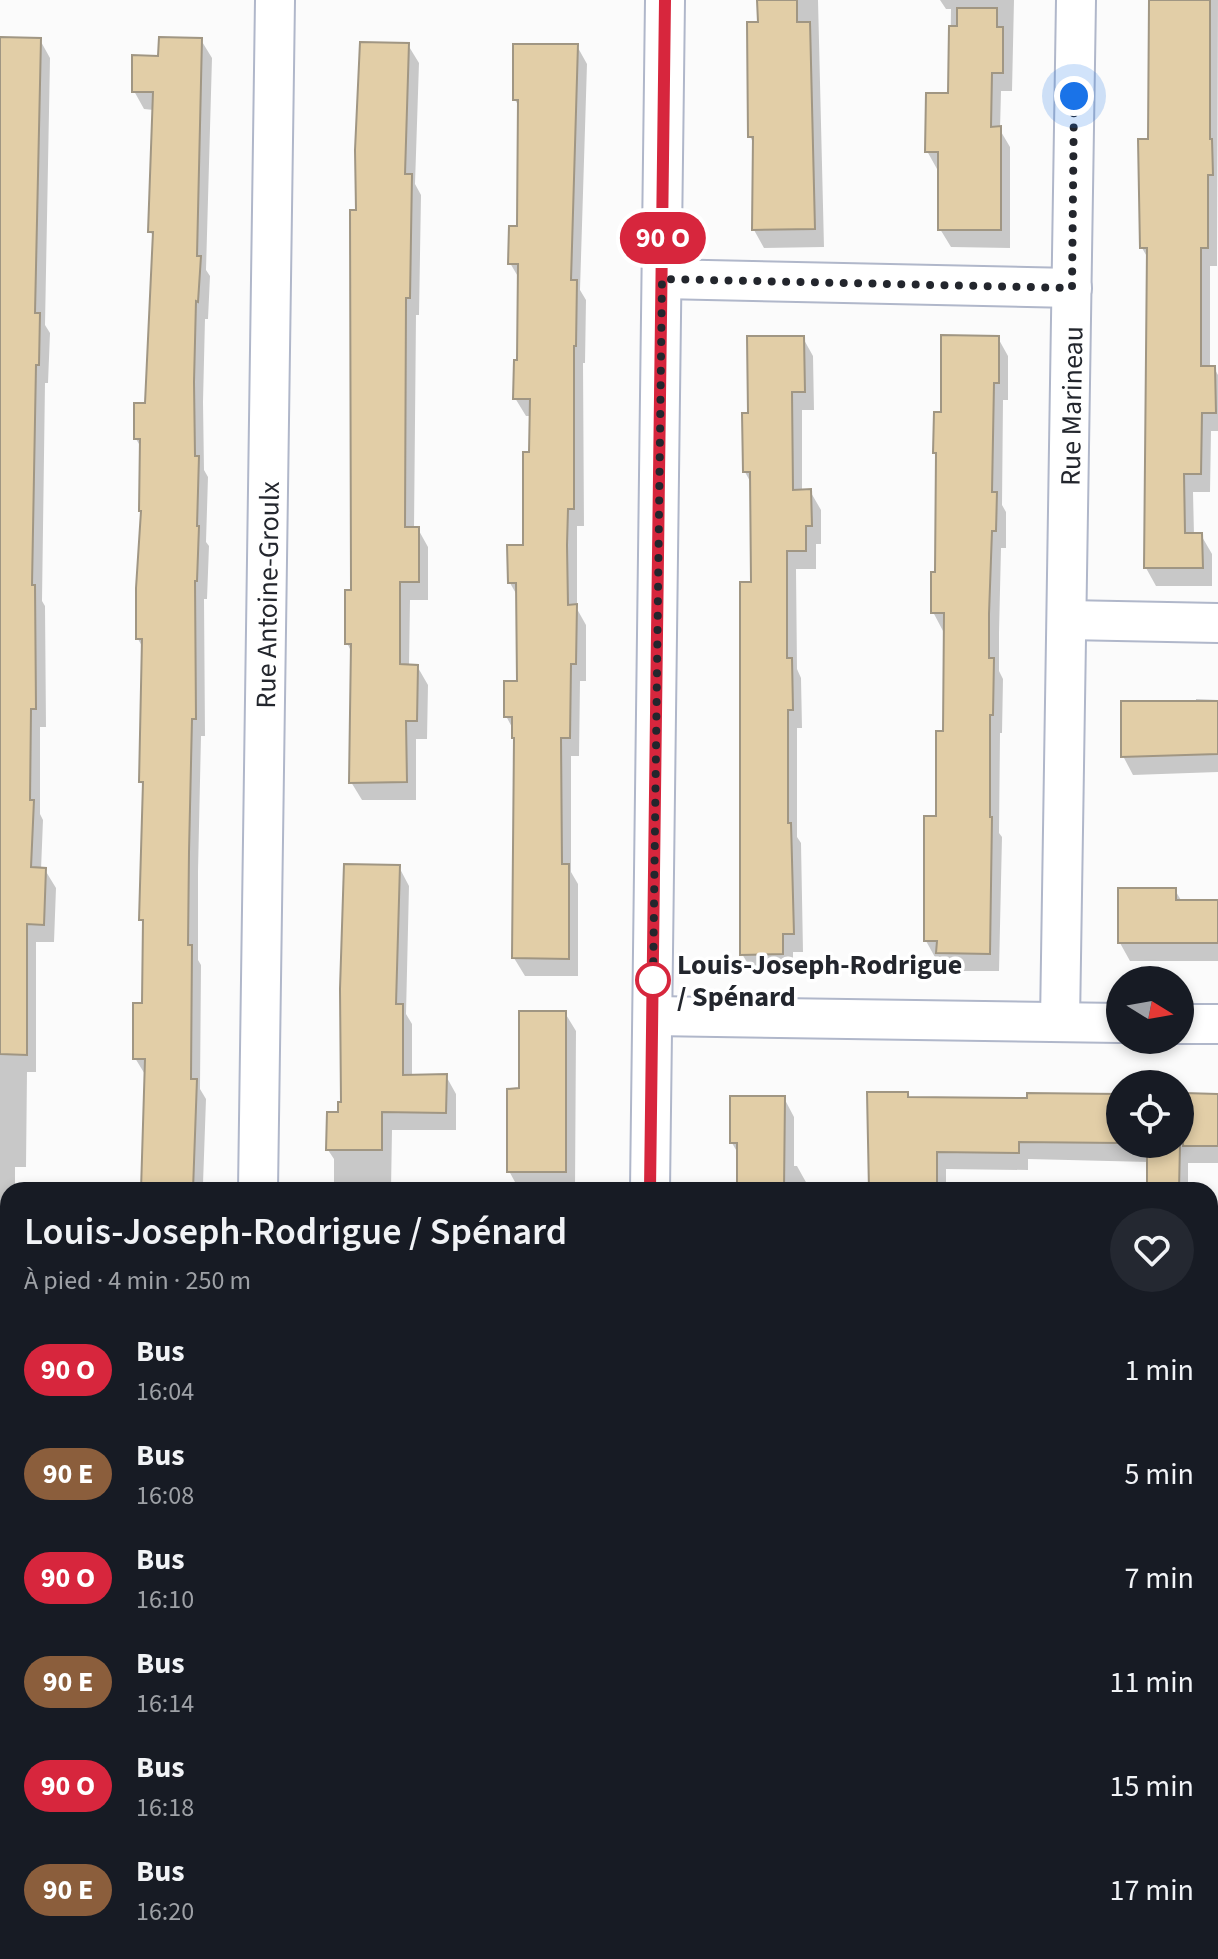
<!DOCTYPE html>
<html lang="fr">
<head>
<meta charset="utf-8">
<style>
  body { margin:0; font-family:"Source Sans 3",sans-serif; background:#242831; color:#f1f3f6; height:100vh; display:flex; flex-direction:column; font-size:30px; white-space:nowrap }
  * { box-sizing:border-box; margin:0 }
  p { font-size:26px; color:#9ea1a6 }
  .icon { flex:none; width:44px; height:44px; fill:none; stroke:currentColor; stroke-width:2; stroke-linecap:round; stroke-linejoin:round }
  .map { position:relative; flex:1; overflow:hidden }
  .panel { position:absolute; left:0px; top:1182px; width:1218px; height:778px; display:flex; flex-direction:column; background:#171b24; border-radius:24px 24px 0 0; box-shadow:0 4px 12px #0003 }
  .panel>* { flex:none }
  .badge { padding:0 16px; border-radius:26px; font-size:28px; line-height:52px }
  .needle { width:52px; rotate:101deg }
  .buttons { position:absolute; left:1106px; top:966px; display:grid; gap:16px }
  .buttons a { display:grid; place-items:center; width:88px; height:88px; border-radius:50%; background:#171b24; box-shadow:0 4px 12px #0003; font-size:40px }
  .you { position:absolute; width:40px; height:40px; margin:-20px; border:6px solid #fff; border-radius:50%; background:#1a73e8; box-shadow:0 0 0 12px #1a73e833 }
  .map>.badge { position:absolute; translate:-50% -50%; box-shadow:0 0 0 4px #fff }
  .round { display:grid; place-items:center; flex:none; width:84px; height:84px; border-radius:42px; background:#242831 }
  .summary { display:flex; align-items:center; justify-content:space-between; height:136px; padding:0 24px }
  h1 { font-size:38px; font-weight:600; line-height:60px }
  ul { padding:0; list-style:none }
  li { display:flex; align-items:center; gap:24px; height:104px; padding:0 24px }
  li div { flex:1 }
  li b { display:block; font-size:30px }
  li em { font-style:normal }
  li .badge { min-width:88px; font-weight:700; text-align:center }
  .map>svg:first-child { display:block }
</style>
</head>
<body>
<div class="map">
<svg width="1218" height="1959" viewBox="0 0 1218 1959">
  <rect width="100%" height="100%" fill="#fbfbfb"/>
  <g fill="#0003">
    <path d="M760 0H818L824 247 764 248 754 230V145L750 136 760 24Z"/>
    <path d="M940 0H1014L1012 91H1001L1000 130 1010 147V248L951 247 940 229V169H937L927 151 950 95 951 9H946Z"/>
    <path d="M1150 0H1218L1217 266H1210V368H1214L1218 375V431H1211L1210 492H1193L1194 535H1201L1212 554V586H1156L1146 568 1149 260 1142 248 1150 141Z"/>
    <path d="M0 39 40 40 50 58 45 325 50 333 48 383H45L42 601 45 606 46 727H40V814L43 820 41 870H45L56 888 54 942H36V1072H27L26 1167H15V1190H8V1229H0Z"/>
    <path d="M201 40 212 58 206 270 210 276 208 319H205L203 402 204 470 208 477 206 542 209 546 207 599H204L205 736H201L198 872V960L201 965 200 1089 206 1099 203 1184 205 1190H143L146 1076 135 1058 144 1005 145 926 141 920 144 787 141 782 143 648 138 639 143 514 141 511 142 449 136 439 147 405 155 239 150 231 154 110 144 109 134 91 160 58Z"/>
    <path d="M408 45 419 63 415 184 421 195 419 315H416L414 529H418L428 547V600H410L409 666H417L428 685 427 739H416V800H362L351 782 353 655 347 643 353 592 358 212Z"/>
    <path d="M577 46 587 64 580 290 586 300 585 363H583L584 526H577V609L586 625V681H580L579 756H571V872L578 884V976H525L514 958V731L506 716 519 683 518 597 510 583 525 547 532 416H526L515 398 519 362 520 280 510 263 519 228 520 108 515 100Z"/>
    <path d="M803 338 813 356 814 410H802V492L810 491 821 510V544H816V569H796L797 669 801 678 802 728H797V837L801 843 803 952H793V972H753L742 954 753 584 752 485 745 472 750 415Z"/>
    <path d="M998 338 1008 356V400H1003L1002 505 1006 512V548H1001L999 633V671L1003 679 1002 733H1000L999 833 1002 837 999 971H949L942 959H936L926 941 945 733 946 631H943L933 612 937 574 938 458 935 453 943 414Z"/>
    <path d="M1196 699 1218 700V772L1133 775 1123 756 1196 703Z"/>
    <path d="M399 867 409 886 406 1014 412 1024V1077L446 1076 456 1094V1130H392L391 1190H334V1159L328 1150 343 1104Z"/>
    <path d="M1175 890 1182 902H1218V961H1130L1120 943Z"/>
    <path d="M565 1013 576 1031 575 1190H515V1182L509 1171 521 1090Z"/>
    <path d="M1108 1093H1120V1144H1180V1094L1218 1095V1163H1188V1190H1149V1162L1028 1159V1170L946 1169V1190H870L907 1094 910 1099 1029 1100 1108 1096Z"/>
    <path d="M784 1098 794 1117V1166H797L807 1184V1190H739V1155L732 1143Z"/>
    <rect x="0" y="1269" width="8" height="473"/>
    <path d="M1210 1302H1218V1367L1210 1366Z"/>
    <rect x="1210" y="1494" width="8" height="69"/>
    <rect x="1210" y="1697" width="8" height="68"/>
    <rect x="0" y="1875" width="8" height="63"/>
    <path d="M1210 1893H1218V1959H874L870 1952H1210Z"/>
    <rect x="510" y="1952" width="52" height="7"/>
    <path d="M718 1952H779V1959H716Z"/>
  </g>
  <g fill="#e2cea7" stroke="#a09683" stroke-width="2">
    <path d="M757 0H797V22H810L815 229 752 230 753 137H748L747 22H758Z"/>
    <path d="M1149 0H1210V139H1212L1213 175H1208V248H1201V366H1215L1216 413H1202L1201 474H1184L1185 533H1202L1203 568H1144L1147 248H1140L1138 139H1148Z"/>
    <path d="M957 8H997V27H1003V73H992L991 127 1001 126V230H938V152H925L926 93H948L949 26H957Z"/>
    <path d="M0 37 41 38 35 313H40L39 365H36L32 585H35L36 709H31L30 800H34L31 867 46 868 44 925 27 924V1055L0 1054Z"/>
    <path d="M159 37 202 38 197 256H201L198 302 196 301 194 382 195 456H199L197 526H199L197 581H195L196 719H192L189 852 188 945H192L191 1079H197L193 1190H141L145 1059H133V1003H142L143 920H139L143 782H139L142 639H136V588L141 511H139L140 439H134V403H145L153 232H148L153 92H132V55L158 56Z"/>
    <path d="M360 42 409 43 405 174H412L410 298H406L405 527H419V582H400V664L418 665 417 721H406L407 782 349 783 351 644H345V590H351L350 210H356L355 150Z"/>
    <path d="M513 44H578L571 280H577L576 346H574V509H568L567 545 568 605 577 604 576 664H571L570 738H561L562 864H569V959L512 958 514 738H512V717H504V681H517L516 583H508L507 545H523V452H529L530 399H513L514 360H517L518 264H508L509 226H517L518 100H513Z"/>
    <path d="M941 335 999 336V383H994L992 492H997L996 531H992L989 614V658H994L993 715H990V817H992L990 954 936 953 937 941H924V816H936V731H943L944 613H931V572H935L936 453H933L934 412H941Z"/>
    <path d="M747 336H804L805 392H792L793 490 811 489 812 526H806V551H787V658H792L793 710H788V823H791L794 934H783V954L740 955V582H751L750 472H743L742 413H748Z"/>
    <path d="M1121 701H1218V754L1121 757Z"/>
    <path d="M344 864 400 865 396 1004H403V1075L447 1074 446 1113 382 1112V1150H326L327 1112H338V1102H341L340 989Z"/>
    <path d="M1118 888H1176V900H1218V943H1118Z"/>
    <path d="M519 1011H566V1172H507V1089L519 1088Z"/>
    <path d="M867 1092H908V1097L1027 1098V1093L1120 1094V1143L1019 1142V1153L937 1152V1190H869Z"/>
    <path d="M1184 1093 1218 1094V1146H1183Z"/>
    <path d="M730 1096H785L784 1190H737V1143H730Z"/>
    <path d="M1147 1144H1180L1179 1190H1147Z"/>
  </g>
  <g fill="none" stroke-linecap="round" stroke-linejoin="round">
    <defs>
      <g id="minor">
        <path d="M662 279 1072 288"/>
        <path d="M1067 620 1218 623"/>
        <path d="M653 1016 1120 1023"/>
        <path d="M1060 1022 1076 0"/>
        <path d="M1180 1024H1218"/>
        <path d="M258 1190 275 0"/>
        <path d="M650 1190 665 0"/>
        <path d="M1210 1421H1218"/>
        <path d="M0 1801H8"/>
        <path d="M1210 1821H1218"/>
        <path d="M629 1959V1952"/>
      </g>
    </defs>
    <use href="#minor" stroke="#b0b7ca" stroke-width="42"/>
    <use href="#minor" stroke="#fff" stroke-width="38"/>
  </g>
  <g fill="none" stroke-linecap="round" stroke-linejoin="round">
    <defs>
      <path id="line" d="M650 1190 665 0"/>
    </defs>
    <use href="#line" stroke="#fff" stroke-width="18"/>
    <use href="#line" stroke="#d7263d" stroke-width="12"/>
    <path stroke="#23262d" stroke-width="8" stroke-dasharray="0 14.4" d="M653 980V985L662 279 1072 288 1074 96"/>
  </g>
  <circle fill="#fff" stroke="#d7263d" stroke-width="4" cx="653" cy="980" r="16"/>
  <g text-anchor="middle" stroke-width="7" stroke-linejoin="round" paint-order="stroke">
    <g font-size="28" fill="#23262d" stroke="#fff">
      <text transform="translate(1071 406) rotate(-89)" y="10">Rue Marineau</text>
      <text transform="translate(267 595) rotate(-89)" y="10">Rue Antoine-Groulx</text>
    </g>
    <g font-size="28" font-weight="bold" fill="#23262d" stroke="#fff" text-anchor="start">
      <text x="677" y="974">Louis-Joseph-Rodrigue<tspan x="677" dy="32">/ Spénard</tspan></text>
    </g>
  </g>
</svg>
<div class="buttons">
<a><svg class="needle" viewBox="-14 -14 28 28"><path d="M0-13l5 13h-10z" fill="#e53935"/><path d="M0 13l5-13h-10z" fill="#9ea1a6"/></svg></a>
<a><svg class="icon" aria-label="locate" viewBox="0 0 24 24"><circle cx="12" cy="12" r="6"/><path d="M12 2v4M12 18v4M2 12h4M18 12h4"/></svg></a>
</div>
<div class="you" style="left:1074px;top:96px"></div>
<b class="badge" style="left:663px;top:238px;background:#d7263d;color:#fff">90 O</b>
<section class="panel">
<div class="summary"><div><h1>Louis-Joseph-Rodrigue / Spénard</h1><p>À pied · 4 min · 250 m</p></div><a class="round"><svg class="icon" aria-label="heart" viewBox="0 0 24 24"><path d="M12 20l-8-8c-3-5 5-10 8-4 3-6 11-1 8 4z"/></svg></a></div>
<ul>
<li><span class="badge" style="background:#d7263d;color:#fff">90 O</span><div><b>Bus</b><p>16:04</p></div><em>1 min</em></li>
<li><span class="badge" style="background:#8b5e3c;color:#fff">90 E</span><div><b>Bus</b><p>16:08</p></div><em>5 min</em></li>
<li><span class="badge" style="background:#d7263d;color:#fff">90 O</span><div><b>Bus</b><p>16:10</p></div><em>7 min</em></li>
<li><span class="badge" style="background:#8b5e3c;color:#fff">90 E</span><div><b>Bus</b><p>16:14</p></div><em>11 min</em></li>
<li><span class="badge" style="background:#d7263d;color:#fff">90 O</span><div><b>Bus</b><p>16:18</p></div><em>15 min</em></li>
<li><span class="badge" style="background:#8b5e3c;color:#fff">90 E</span><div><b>Bus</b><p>16:20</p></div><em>17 min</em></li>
</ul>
</section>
</div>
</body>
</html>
